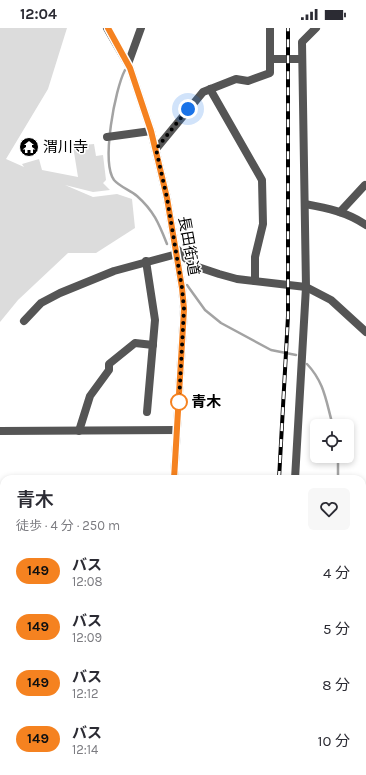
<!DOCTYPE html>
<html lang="ja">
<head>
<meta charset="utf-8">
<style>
  body { margin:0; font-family:Karla,"Noto Sans JP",sans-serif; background:#f7f7f7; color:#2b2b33; height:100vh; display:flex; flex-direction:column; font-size:15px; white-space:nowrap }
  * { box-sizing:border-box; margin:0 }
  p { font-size:13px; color:#7c7c81 }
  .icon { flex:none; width:22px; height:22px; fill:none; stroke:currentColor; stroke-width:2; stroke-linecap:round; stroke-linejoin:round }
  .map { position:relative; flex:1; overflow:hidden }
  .details { position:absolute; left:0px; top:447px; width:366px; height:300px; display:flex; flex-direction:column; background:#fff; border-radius:12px 12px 0 0; box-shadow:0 2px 6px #0003 }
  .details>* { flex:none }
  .badge { padding:0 8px; border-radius:13px; font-size:14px; line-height:26px }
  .buttons { position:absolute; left:310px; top:391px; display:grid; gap:8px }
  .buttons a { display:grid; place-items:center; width:44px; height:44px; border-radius:6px; background:#fff; box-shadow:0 2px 6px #0003; font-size:20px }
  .you { position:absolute; width:20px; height:20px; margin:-10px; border:3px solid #fff; border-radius:50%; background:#1a73e8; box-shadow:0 0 0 6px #1a73e833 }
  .map>.badge { position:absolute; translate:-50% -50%; box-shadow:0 0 0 2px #fff }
  .round { display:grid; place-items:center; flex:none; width:42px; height:42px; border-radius:6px; background:#f7f7f7 }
  .overview { display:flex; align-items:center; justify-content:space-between; height:68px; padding:0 16px }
  h1 { font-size:19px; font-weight:600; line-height:30px }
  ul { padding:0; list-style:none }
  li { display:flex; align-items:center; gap:12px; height:56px; padding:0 16px }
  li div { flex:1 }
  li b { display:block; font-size:15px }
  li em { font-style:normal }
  li .badge { min-width:44px; font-weight:700; text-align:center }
  .status { display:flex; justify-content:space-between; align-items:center; height:28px; padding:0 20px; background:#fff; direction:ltr }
  .status svg { height:11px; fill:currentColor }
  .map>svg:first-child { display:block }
</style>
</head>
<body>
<div class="status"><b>12:04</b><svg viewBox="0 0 49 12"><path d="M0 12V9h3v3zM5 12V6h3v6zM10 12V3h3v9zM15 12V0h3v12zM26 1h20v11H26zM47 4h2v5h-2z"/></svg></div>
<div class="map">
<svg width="366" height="747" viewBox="0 0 366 747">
  <rect width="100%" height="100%" fill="#fff"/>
  <path fill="#dcdcdc" d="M0 0H67L48 61 6 131 24 139 22 136 39 131 42 142 78 149 73 118 94 116 96 128 103 127 106 152 103 155 110 162 93 164 65 157 93 169 117 166 132 171 135 200 96 225H68L18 272 0 294Z"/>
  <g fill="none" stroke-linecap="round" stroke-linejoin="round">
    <g stroke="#a3a3a3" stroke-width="2.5">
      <path d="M125 42C115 61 101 134 114 152 120 159 130 162 137 168 154 183 159 196 167 216"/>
      <path d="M187 257 205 282 221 295 271 322 296 327"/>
      <path d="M307 336C325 355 326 374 333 398"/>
      <path d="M338 428V451"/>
      <path d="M362 539 364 549 362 561"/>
      <path d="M192 747 201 743"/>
    </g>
    <g stroke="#555" stroke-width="8">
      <path d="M270 31H302"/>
      <path d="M128 36 141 0"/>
      <path d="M210 61 262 152 263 196 255 229V253"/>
      <path d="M107 109 151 103"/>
      <path d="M156 121 203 64 236 51 248 53 270 45V0"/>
      <path d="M305 176C327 180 347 184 366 197"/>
      <path d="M340 184 365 157"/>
      <path d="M175 219 192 237 219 246 237 251 306 259 331 272 366 304"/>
      <path d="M146 233 155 292 147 384"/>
      <path d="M24 293 41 275 60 265 114 243 177 226"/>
      <path d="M79 403 90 368 109 342V336L135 315 153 317"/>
      <path d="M295 451 306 259 302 14 316 0"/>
      <path d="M268 747 269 743"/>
    </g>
    <path stroke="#555" stroke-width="8" d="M0 403 177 402"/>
    <g stroke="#222" stroke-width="8">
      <path d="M107 0 130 40 151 103 167 170 182 260 184 281 174 451"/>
      <path d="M158 747V743"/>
    </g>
    <defs>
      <g id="rail">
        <path d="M279 451 288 288V0"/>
        <path d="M239 747V743"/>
        <path d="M365 747 366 727"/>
      </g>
    </defs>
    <use href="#rail" stroke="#000" stroke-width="4"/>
    <use href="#rail" stroke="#fff" stroke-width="2.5" stroke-dasharray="8" stroke-linecap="butt"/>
  </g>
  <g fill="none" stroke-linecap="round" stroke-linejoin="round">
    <defs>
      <path id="line" d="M108 0 130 40 151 103 167 170 182 260 184 281 174 451"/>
    </defs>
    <use href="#line" stroke="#fff" stroke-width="9"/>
    <use href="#line" stroke="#f58220" stroke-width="6"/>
    <path stroke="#000" stroke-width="4" stroke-dasharray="0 7.2" d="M179 374 184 281 182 260 167 170 156 121 188 81"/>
  </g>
  <defs>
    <symbol id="temple-disc" viewBox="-11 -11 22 22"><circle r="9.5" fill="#000" stroke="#fff"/><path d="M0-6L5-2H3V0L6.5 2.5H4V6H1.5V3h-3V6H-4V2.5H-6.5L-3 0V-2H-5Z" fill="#fff"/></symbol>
  </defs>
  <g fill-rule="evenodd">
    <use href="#temple-disc" x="18" y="108" width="22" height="22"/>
  </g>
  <circle fill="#fff" stroke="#f58220" stroke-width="2" cx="179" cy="374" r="8"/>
  <g text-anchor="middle" stroke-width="3" stroke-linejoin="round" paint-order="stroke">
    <g font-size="15" fill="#000" stroke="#fff" text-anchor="start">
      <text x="43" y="124">渭川寺</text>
    </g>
    <g font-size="15" fill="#000" stroke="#fff">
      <text transform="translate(189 218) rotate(80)" y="5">長田街道</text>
    </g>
    <g font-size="15" font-weight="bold" fill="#000" stroke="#fff" text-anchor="start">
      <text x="191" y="379">青木</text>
    </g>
  </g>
</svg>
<div class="buttons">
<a><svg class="icon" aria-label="locate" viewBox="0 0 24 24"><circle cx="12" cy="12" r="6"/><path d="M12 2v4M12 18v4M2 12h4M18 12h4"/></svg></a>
</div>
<div class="you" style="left:188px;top:81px"></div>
<section class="details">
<div class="overview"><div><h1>青木</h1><p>徒歩 · 4 分 · 250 m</p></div><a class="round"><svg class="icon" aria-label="heart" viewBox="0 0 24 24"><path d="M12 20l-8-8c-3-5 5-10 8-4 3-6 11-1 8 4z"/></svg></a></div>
<ul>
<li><span class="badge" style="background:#f58220;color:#111">149</span><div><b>バス</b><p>12:08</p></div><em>4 分</em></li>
<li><span class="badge" style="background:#f58220;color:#111">149</span><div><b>バス</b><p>12:09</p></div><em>5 分</em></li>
<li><span class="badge" style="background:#f58220;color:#111">149</span><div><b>バス</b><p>12:12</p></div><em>8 分</em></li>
<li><span class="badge" style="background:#f58220;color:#111">149</span><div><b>バス</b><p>12:14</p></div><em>10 分</em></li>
</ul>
</section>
</div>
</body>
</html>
